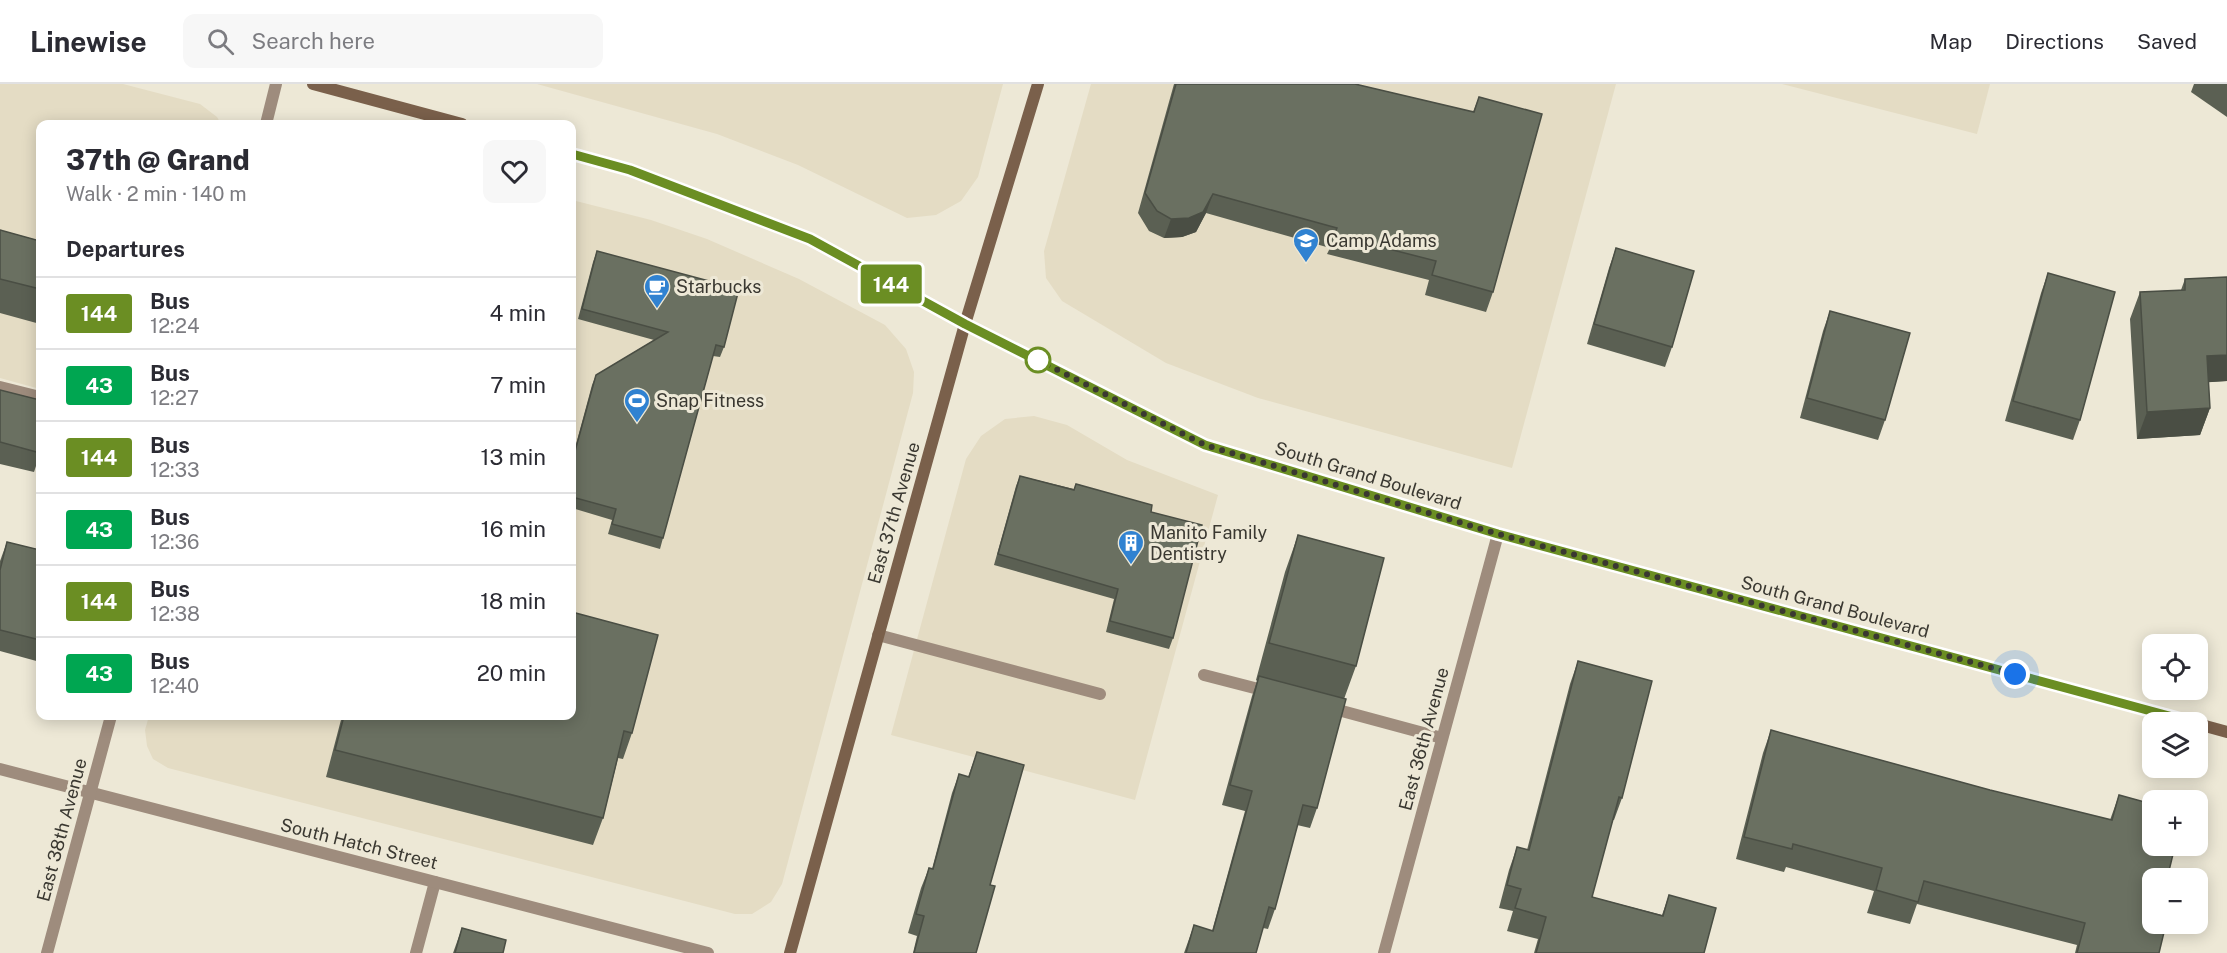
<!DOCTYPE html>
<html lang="en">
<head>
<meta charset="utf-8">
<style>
  body { margin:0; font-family:"Public Sans",sans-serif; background:#f7f7f7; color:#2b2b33; height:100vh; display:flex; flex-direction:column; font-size:22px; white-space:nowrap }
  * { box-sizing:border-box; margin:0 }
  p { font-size:20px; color:#7c7c81 }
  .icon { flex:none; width:33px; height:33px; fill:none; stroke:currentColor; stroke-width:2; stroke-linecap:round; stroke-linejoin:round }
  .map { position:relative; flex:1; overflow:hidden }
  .panel { position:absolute; left:36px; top:36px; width:540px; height:600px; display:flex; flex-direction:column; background:#fff; border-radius:12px; box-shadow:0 3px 15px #0003 }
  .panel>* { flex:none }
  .badge { padding:0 12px; border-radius:4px; font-size:21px; line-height:39px }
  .tools { position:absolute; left:2142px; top:550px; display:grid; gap:12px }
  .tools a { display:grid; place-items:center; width:66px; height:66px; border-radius:12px; background:#fff; box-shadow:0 3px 15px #0003; font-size:30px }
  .you { position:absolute; width:30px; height:30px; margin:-15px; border:4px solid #fff; border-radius:50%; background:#1a73e8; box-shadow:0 0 0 9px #1a73e833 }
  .map>.badge { position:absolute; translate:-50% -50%; box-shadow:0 0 0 3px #fff }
  h2 { padding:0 30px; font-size:22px; line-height:54px }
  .round { display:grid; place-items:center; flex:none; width:63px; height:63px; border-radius:12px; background:#f7f7f7 }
  .summary { display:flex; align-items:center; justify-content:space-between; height:102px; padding:0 30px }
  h1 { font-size:28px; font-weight:800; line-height:45px }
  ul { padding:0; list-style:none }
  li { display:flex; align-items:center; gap:18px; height:72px; padding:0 30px; border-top:2px solid #e1e1e2 }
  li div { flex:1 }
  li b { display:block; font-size:22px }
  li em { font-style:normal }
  li .badge { min-width:66px; font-weight:700; text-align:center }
  header { display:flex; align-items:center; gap:36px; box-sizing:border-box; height:84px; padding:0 30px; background:#fff; border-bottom:2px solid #e1e1e2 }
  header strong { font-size:28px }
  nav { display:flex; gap:33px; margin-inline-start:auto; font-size:21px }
  .search { width:420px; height:54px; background:#f7f7f7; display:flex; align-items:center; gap:15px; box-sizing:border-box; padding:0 21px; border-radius:12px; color:#7c7c81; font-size:22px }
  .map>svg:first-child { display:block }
</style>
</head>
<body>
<header>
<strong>Linewise</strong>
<div class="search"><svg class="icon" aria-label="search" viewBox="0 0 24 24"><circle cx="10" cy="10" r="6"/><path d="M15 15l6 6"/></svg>Search here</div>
<nav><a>Map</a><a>Directions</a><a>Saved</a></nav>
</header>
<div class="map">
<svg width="2227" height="869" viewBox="0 0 2227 869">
  <rect width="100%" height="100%" fill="#ede8d6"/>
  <g fill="#e4dcc4">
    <path d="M0 0H123L200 20 217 33 221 40H40V305L0 294Z"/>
    <path d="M537 0H1003L978 93 961 117 936 131 907 134 798 81 717 50Z"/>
    <path d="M1091 0H1616L1512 384 1258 314 1166 279 1062 217 1046 194 1044 167Z"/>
    <path d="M1782 0H1990L1977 50Z"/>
    <path d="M572 116 651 136 707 155 799 195 885 241 906 265 914 288 913 309 782 800 771 818 752 830H735L168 684 153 675 147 662 145 646 149 632H572Z"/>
    <path d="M1034 332 1067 341 1127 376 1218 411 1135 716 891 651 966 375 981 352 1005 335Z"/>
  </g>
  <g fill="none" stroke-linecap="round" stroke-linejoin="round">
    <g stroke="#9e8c7d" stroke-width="12">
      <path d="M0 303 40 313"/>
      <path d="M878 551 1100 610"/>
      <path d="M1204 591 1270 608"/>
      <path d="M1327 623 1442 654"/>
      <path d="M416 869 435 798"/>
    </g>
    <g stroke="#9e8c7d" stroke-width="12">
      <path d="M266 40 276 0"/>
      <path d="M0 685 708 869"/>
      <path d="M47 869 111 632"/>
      <path d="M1384 869 1498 450"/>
    </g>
    <g stroke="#7a604b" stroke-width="12">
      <path d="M313 0 462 40"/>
      <path d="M572 70 630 86 810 155 965 240 1205 361 1498 450 2195 639"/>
      <path d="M2198 640 2227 648"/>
      <path d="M790 869 965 240 1038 0"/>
    </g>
  </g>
  <g fill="#5b6053">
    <path d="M1174 0H1355L1473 28 1479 13 1493 208 1486 228 1425 211 1429 196 1327 170 1330 164 1206 129 1196 148 1182 153 1164 154 1149 147 1138 129Z"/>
    <path d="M2194 0H2227V33L2191 8Z"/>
    <path d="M0 146 40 157V240L0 229Z"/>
    <path d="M1616 164 1672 263 1665 283 1587 260 1609 184Z"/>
    <path d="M597 167 724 263 720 273 713 272 663 454 660 465 608 450 612 436 572 424V375L592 301 596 291 654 256 578 235 593 178Z"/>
    <path d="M2048 189 2080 336 2073 356 2005 337 2041 209Z"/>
    <path d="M2227 193V297L2208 298 2210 324 2200 351 2137 355 2130 235 2140 208 2181 206 2185 195Z"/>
    <path d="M1830 227 1885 336 1878 356 1800 334 1823 247Z"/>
    <path d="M0 306 40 316V370L34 388 0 380Z"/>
    <path d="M1020 392 1074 405 1076 400 1151 428 1173 554 1169 565 1106 548 1114 515 994 481 1016 402Z"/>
    <path d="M1298 451 1356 582 1344 615 1317 724 1310 744 1297 741 1275 825 1268 845 1263 844 1256 869H1184L1194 841 1212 847 1245 727 1222 721 1252 612 1257 597 1256 596 1285 488Z"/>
    <path d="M7 458 40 466V578L0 567V477Z"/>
    <path d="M1578 577 1622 714 1614 736H1612L1592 813 1662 831 1669 811 1704 869H1534L1538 855 1507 847 1513 827 1499 824 1509 786 1517 763 1527 766 1570 600Z"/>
    <path d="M342 632H572L632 649 623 675 618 674 603 734 593 761 326 693Z"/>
    <path d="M1771 646 1990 706 2110 736 2119 711 2152 795 2159 869H2075L2077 861 1917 820 1910 840 1867 829 1874 807 1786 783 1784 788 1736 775 1763 669Z"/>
    <path d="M977 668 990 801 976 869H913L917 852 908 849 921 804 929 784 932 785 952 709 959 690 968 693Z"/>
    <path d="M462 844 503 869H453Z"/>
  </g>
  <g fill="#4a4e44">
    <path d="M1213 110 1206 129 1196 148 1182 153 1164 154 1171 135Z"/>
    <path d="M2227 271V297L2197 299 2207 272Z"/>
    <path d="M2210 324 2200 351 2137 355 2147 328Z"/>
  </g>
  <g fill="#6a7061" stroke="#4a4e44" stroke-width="1.5">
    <path d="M1176 0H1355L1474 28 1479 13 1542 30 1493 208 1432 191 1436 177 1334 151 1337 144 1213 110 1203 128 1189 134 1171 135 1157 127 1145 109Z"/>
    <path d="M0 146 40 157V205L0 195Z"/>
    <path d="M1616 164 1694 187 1672 263 1594 240Z"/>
    <path d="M597 167 739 205 724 263 716 261 663 454 612 440 616 425 572 413V378L596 291 668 248 582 225Z"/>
    <path d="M2048 189 2115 208 2080 336 2013 317Z"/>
    <path d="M2227 193V271L2207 272 2210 324 2147 328 2140 208 2185 206V195Z"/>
    <path d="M1830 227 1910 249 1885 336 1807 314Z"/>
    <path d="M0 306 40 316V369L0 358Z"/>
    <path d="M1020 392 1074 406 1076 400 1152 421 1151 428 1202 441 1173 554 1110 537 1118 505 998 470Z"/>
    <path d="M1298 451 1384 474 1356 582 1269 559Z"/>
    <path d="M7 458 40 466V556L0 546V486Z"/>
    <path d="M572 528 658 551 632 649 624 647 603 734 335 666 344 632H572Z"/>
    <path d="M1578 577 1652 597 1622 714 1619 713 1592 813 1663 832 1669 811 1716 824 1704 869H1536L1546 833 1515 824 1521 805 1507 801 1517 763 1529 766Z"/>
    <path d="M1259 592 1346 615 1317 724 1303 721 1275 825 1269 823 1256 869H1186L1194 841 1213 847 1252 707 1230 701Z"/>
    <path d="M1771 646 1990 706 2112 736 2119 711 2152 720V762H2175L2167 795H2152V840H2166L2159 869H2077L2085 839 1924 797 1918 818 1876 806 1882 784 1793 760 1792 765 1744 753Z"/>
    <path d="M977 668 1024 681 990 801 995 802 976 869H914L924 832 916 830 929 784 933 785 959 690 969 693Z"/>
    <path d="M462 844 506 856 503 869H455Z"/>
  </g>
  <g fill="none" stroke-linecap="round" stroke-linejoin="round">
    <defs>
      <path id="line" d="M572 70 630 86 810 155 965 240 1205 361 1498 450 2195 639"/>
    </defs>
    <use href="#line" stroke="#fff" stroke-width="14"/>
    <use href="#line" stroke="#6b8e23" stroke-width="9"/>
    <path stroke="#3a3831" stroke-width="6" stroke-dasharray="0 10.8" d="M1038 276 1205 361 1498 450 2015 590"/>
  </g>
  <defs>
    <symbol id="school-pin" viewBox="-11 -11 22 30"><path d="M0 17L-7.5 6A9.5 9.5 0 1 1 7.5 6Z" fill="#3082d1" stroke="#ede8d6"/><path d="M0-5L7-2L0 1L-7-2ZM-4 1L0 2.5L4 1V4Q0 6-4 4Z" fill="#fff"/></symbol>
    <symbol id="cafe-pin" viewBox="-11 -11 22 30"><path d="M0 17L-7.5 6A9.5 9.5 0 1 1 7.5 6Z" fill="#3082d1" stroke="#ede8d6"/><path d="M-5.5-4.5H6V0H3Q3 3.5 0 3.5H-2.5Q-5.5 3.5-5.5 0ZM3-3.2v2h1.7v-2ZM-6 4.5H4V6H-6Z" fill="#fff"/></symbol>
    <symbol id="stadium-pin" viewBox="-11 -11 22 30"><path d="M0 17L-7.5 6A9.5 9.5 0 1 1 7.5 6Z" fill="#3082d1" stroke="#ede8d6"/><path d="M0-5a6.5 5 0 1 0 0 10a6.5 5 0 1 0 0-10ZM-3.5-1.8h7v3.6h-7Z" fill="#fff"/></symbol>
    <symbol id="building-pin" viewBox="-11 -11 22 30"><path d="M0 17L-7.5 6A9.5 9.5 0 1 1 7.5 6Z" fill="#3082d1" stroke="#ede8d6"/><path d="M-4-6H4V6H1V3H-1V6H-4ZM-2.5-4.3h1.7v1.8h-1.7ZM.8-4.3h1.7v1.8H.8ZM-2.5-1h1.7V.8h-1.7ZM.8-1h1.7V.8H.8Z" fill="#fff"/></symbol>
  </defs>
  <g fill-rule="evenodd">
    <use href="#school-pin" x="1291" y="142" width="30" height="40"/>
    <use href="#cafe-pin" x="642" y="188" width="30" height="40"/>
    <use href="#stadium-pin" x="622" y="302" width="30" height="40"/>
    <use href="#building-pin" x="1116" y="444" width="30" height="40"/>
  </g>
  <circle fill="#fff" stroke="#6b8e23" stroke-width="3" cx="1038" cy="276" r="12"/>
  <g text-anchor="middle" stroke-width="6" stroke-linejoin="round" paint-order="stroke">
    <g font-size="18" fill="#3a3831" stroke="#ede8d6" text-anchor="start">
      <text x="1326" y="163">Camp Adams</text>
      <text x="676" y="209">Starbucks</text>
      <text x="656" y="323">Snap Fitness</text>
      <text x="1150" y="455">Manito Family<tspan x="1150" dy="21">Dentistry</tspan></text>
    </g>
    <g font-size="18" fill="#3a3831" stroke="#ede8d6">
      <text transform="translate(1368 392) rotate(17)" y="6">South Grand Boulevard</text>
      <text transform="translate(894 429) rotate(-74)" y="6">East 37th Avenue</text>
      <text transform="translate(1835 523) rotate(15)" y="6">South Grand Boulevard</text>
      <text transform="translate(1424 655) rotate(-75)" y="6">East 36th Avenue</text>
      <text transform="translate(62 746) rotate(-75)" y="6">East 38th Avenue</text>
      <text transform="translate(359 760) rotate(14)" y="6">South Hatch Street</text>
    </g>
  </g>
</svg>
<div class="tools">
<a><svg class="icon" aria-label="locate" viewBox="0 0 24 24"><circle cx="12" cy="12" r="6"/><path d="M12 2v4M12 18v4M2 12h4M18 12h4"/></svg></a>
<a><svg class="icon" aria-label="layers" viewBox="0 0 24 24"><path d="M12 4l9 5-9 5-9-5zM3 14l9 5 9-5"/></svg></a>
<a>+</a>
<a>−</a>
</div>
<div class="you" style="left:2015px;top:590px"></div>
<b class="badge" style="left:891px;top:200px;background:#6b8e23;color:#fff">144</b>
<section class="panel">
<div class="summary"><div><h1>37th @ Grand</h1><p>Walk · 2 min · 140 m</p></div><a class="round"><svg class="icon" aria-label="heart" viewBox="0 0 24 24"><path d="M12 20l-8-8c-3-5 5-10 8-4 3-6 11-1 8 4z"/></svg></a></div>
<h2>Departures</h2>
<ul>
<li><span class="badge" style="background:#6b8e23;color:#fff">144</span><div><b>Bus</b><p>12:24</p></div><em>4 min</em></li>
<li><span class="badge" style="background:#00a651;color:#fff">43</span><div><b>Bus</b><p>12:27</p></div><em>7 min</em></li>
<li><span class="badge" style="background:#6b8e23;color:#fff">144</span><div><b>Bus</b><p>12:33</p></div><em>13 min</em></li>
<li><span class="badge" style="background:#00a651;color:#fff">43</span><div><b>Bus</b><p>12:36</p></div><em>16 min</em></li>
<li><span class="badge" style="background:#6b8e23;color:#fff">144</span><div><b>Bus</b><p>12:38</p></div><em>18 min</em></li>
<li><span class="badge" style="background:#00a651;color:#fff">43</span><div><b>Bus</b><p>12:40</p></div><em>20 min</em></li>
</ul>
</section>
</div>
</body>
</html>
